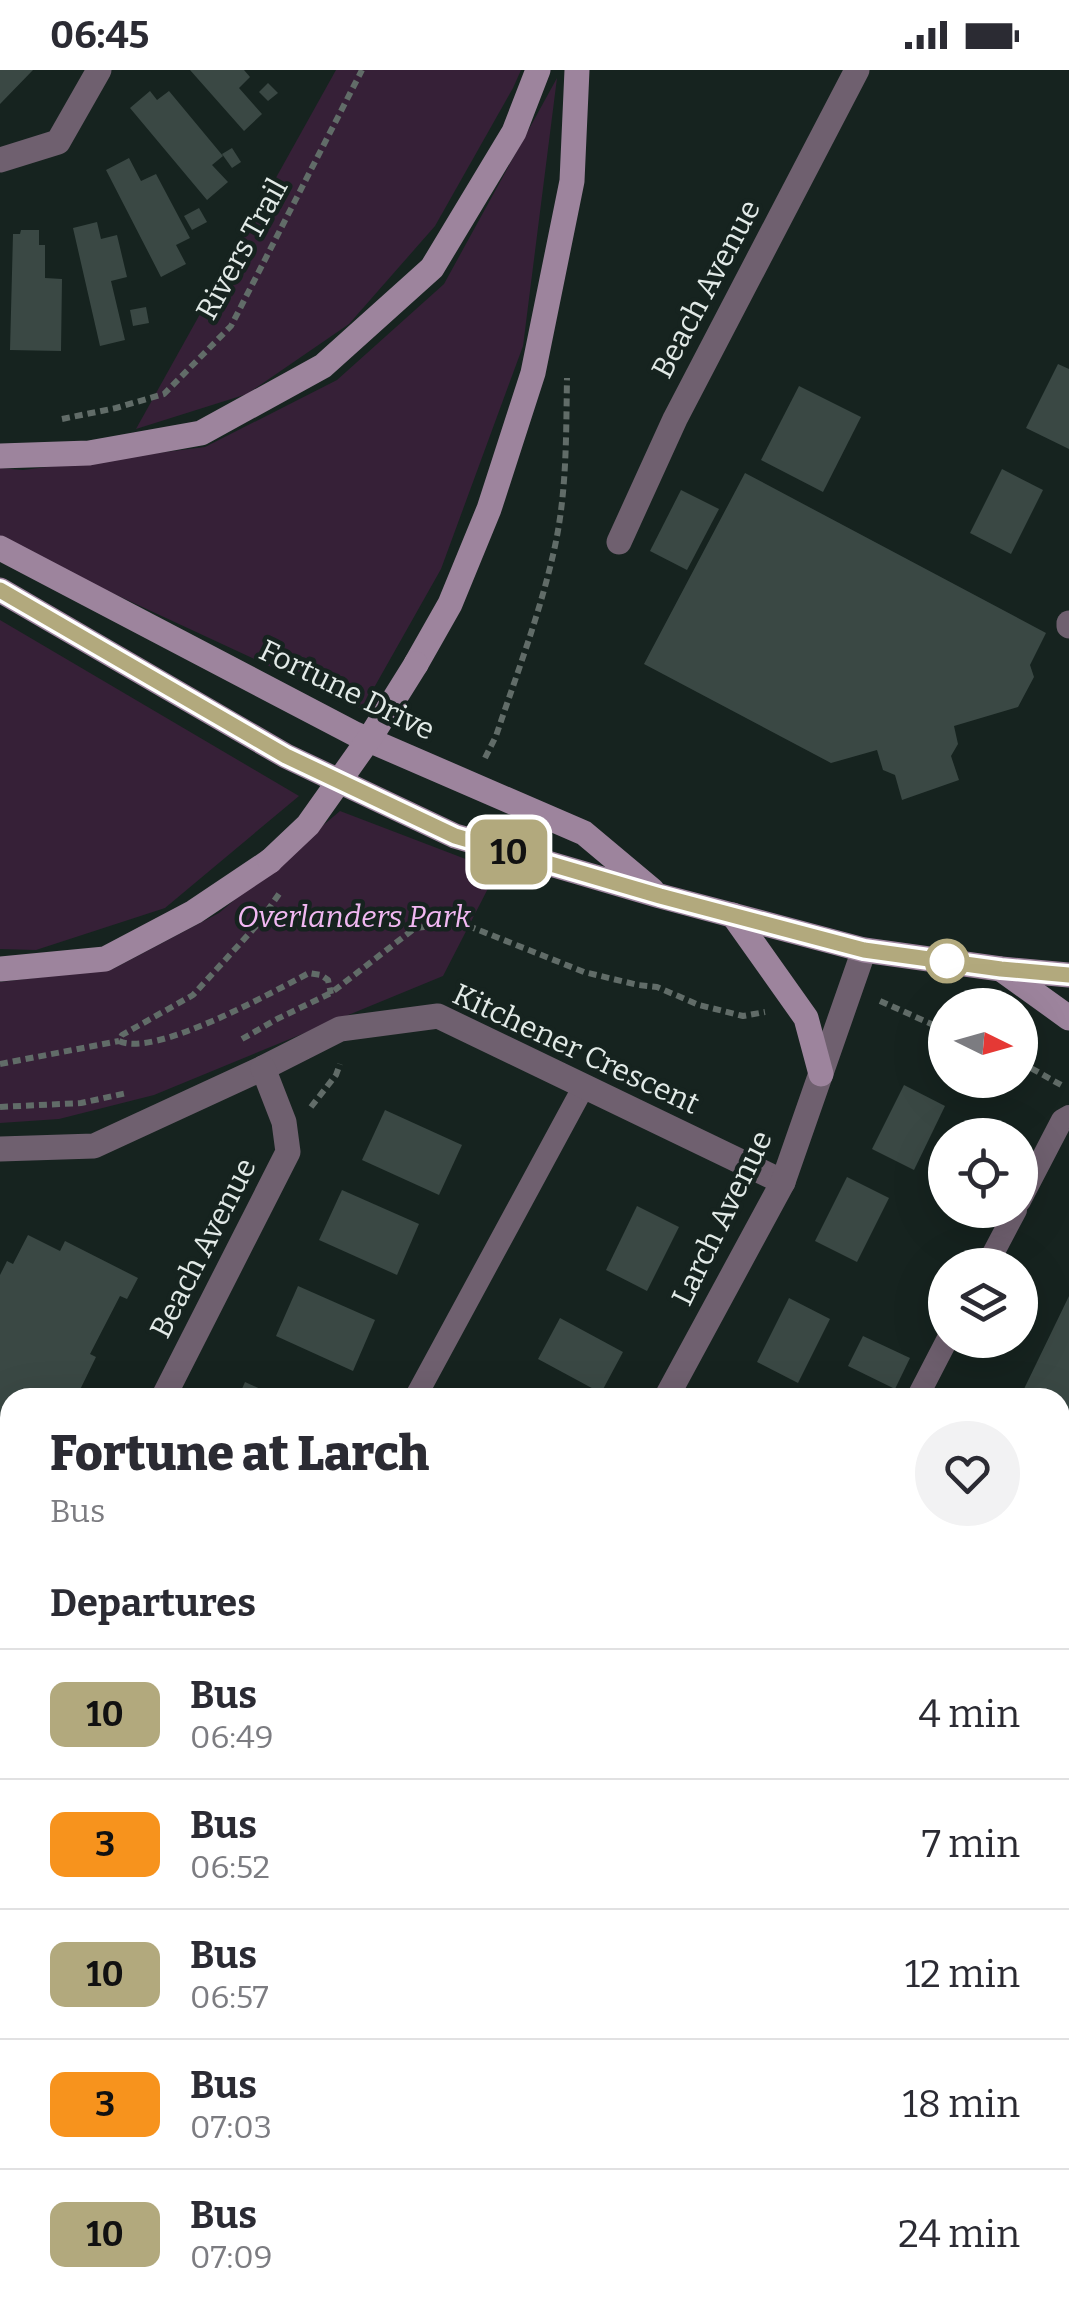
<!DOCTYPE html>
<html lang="en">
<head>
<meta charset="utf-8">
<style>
  body { margin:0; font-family:Bitter,serif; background:#f2f2f3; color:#2b2b33; height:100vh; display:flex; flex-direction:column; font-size:38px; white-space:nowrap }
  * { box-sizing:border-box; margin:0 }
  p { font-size:32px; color:#7c7c81 }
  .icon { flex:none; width:55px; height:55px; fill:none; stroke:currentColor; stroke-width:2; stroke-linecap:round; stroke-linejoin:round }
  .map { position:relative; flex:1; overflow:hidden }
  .details { position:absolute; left:0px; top:1318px; width:1070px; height:932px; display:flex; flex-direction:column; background:#fff; border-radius:30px 30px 0 0; box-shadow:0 10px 40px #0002 }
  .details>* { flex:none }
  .badge { padding:0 20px; border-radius:15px; font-size:35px; line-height:65px }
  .needle { width:65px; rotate:95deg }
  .controls { position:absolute; left:928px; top:918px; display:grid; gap:20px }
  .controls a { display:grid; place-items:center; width:110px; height:110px; border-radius:50%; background:#fff; box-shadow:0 10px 40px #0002; font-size:50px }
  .map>.badge { position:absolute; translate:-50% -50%; box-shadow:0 0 0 5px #fff }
  h2 { padding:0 50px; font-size:38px; line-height:90px }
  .round { display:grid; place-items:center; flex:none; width:105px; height:105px; border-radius:52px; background:#f2f2f3 }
  .head { display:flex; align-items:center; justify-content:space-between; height:170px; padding:0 50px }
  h1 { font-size:48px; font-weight:800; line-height:75px }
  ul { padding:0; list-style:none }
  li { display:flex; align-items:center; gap:30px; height:130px; padding:0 50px; border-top:2px solid #e1e1e2 }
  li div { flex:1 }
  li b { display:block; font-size:38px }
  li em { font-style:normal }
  li .badge { min-width:110px; font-weight:700; text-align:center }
  .status { display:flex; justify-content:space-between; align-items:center; height:70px; padding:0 50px; background:#fff; direction:ltr }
  .status svg { height:28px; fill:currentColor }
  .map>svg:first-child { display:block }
</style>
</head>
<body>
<div class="status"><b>06:45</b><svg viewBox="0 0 49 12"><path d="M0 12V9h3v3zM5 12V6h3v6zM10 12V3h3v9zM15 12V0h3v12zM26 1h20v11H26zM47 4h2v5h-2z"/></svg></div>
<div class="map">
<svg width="1069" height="2249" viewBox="0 0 1069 2249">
  <rect width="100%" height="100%" fill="#16231f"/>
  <g fill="#362037">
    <path d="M336 0H521L513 18 435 156 349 254 247 324 136 359Z"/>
    <path d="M557 8 523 276 441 499 362 639 0 471V398L23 400 205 377 337 310 444 214Z"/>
    <path d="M0 550 299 726 165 838 36 880 0 879Z"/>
    <path d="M340 741 497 801 443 906 154 1025 59 1049 0 1053V912L113 899 219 843Z"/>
  </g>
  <g fill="#3a4844">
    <path d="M0 0H33L0 34Z"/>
    <path d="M190 0H244L250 7 239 18 262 44 244 61Z"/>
    <path d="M268 13 278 23 268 31 259 22Z"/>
    <path d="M150 21 157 30 169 21 223 86 212 95 228 112 207 130 130 38Z"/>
    <path d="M232 78 241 92 232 98 222 84Z"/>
    <path d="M129 88 141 111 156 104 190 168 176 175 186 194 161 207 106 100Z"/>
    <path d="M199 138 207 152 192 160 184 146Z"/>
    <path d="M97 152 101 169 117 165 127 207 111 211 125 270 100 276 73 158Z"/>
    <path d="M21 160H39V175H45V208L62 209 61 281 10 280 13 164H20Z"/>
    <path d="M146 237 149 253 133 256 130 240Z"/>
    <path d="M1058 294 1069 299V379L1026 358Z"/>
    <path d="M799 316 861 347 823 422 761 390Z"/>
    <path d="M1002 399 1043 420 1011 484 970 463Z"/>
    <path d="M745 403 1046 563 1030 595 1034 607 1018 637 954 656 958 674 951 686 959 710 902 730 895 705 883 700 877 680 831 693 644 594Z"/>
    <path d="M681 420 719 439 687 500 650 481Z"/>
    <path d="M904 1015 945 1036 914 1100 872 1079Z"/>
    <path d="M385 1040 462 1075 439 1125 362 1090Z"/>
    <path d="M847 1107 889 1128 857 1192 815 1171Z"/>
    <path d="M342 1120 419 1154 397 1205 319 1170Z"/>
    <path d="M637 1136 679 1157 647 1221 606 1200Z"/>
    <path d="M28 1165 60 1181 65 1171 138 1208 127 1229 120 1226 90 1284 96 1287 76 1328 68 1324 66 1328H10V1390L0 1384V1205L7 1191 13 1194Z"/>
    <path d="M298 1216 375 1250 353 1301 276 1266Z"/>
    <path d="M1069 1226V1344L1060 1339V1328H1035L1023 1321Z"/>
    <path d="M789 1228 830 1249 798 1313 757 1292Z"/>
    <path d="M560 1248 623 1282 601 1323 538 1289Z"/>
    <path d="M863 1266 910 1288 895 1319 848 1296Z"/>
    <path d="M245 1312 280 1328H238Z"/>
    <path d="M1069 1687V1749L1060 1745V1704Z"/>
    <path d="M1060 1781 1069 1786V1807L1060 1825Z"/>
    <path d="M10 1787V1843L0 1838V1807Z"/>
    <path d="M0 1854 10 1858V1871L0 1892Z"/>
    <path d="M1069 2216V2249H1052L1057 2240H1060V2233Z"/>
    <path d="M556 2240H608L604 2249H552Z"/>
    <path d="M794 2240H863L858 2249H789Z"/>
  </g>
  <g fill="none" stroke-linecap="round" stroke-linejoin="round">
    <g stroke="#616c68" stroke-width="6" stroke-dasharray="8 5" stroke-linecap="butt">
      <path d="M62 349 116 338 164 324 231 256 362 0"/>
      <path d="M485 688 496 666C517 603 541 541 555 476 567 420 566 364 567 308"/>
      <path d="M279 824 258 854 193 925 122 965 119 971C154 988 273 922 309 903L321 905 328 910 331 924"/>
      <path d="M880 931 945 960"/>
      <path d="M242 969 277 949 331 923 415 858 461 853 584 902 638 915 657 917 699 935 743 946 765 942"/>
      <path d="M1020 992 1063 1016"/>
      <path d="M0 994 119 971"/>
      <path d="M0 1037 81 1033 127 1023"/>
      <path d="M311 1037 336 1005 340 994"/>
    </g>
    <g stroke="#6f606f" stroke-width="22">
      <path d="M1020 1131 1062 1050 1069 1046"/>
      <path d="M987 1195 1016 1140"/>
      <path d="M415 1328 584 1016"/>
      <path d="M917 1328 947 1270"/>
      <path d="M1060 2014 1069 2011"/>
      <path d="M0 2092 10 2073"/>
      <path d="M435 2249 440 2240"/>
    </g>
    <g stroke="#6f606f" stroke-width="25">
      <path d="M0 90 58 72 99 0"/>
      <path d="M619 472 675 349 857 0"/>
      <path d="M1069 553V556"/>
      <path d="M0 1079 94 1076 263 998 340 959 438 946 783 1112"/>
      <path d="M163 1328 288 1082 284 1052 263 998"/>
      <path d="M666 1328 783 1112 864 880"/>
      <path d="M1060 1583 1069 1566"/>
      <path d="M0 1646 10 1626"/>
      <path d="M168 2249 173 2240"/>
      <path d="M699 2249 704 2240"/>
    </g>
    <g stroke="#9d849d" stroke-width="25">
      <path d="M0 386 89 383 201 363 323 296 432 198 514 62 538 0"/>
      <path d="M0 478 355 664 584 763 652 820"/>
      <path d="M0 520 286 686 455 766 660 826 864 880 1001 899 1069 905"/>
      <path d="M416 594 450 534 489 439 533 303 572 111 577 0"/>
      <path d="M733 845 806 948 821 1004"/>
      <path d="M0 899 105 889 194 842 270 791"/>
      <path d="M1001 899 1069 948"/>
    </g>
    <path stroke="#9d849d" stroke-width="25" d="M270 791 308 755 371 666 416 594"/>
  </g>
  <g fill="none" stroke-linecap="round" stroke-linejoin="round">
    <defs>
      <path id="line" d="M0 520 286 686 455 766 660 826 864 880 1001 899 1069 905"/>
    </defs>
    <use href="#line" stroke="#fff" stroke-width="22"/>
    <use href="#line" stroke="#b2a97d" stroke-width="15"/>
  </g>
  <circle fill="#fff" stroke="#b2a97d" stroke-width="5" cx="947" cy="891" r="20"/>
  <g text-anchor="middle" stroke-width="9" stroke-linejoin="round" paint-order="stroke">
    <g font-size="30" fill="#e2eae7" stroke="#16231f">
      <text transform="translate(242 179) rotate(-61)" y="10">Rivers Trail</text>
      <text transform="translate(706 219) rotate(-62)" y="10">Beach Avenue</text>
      <text transform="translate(347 620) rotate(26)" y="10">Fortune Drive</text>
      <text transform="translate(576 979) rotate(25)" y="10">Kitchener Crescent</text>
      <text transform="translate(722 1148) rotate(-64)" y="10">Larch Avenue</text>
      <text transform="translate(203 1178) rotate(-63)" y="10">Beach Avenue</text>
    </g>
    <g font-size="30" font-style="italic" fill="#f1b8f2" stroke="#16231f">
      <text x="354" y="857">Overlanders Park</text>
    </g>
  </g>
</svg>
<div class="controls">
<a><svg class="needle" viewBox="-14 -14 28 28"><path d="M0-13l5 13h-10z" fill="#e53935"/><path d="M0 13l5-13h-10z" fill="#7c7c81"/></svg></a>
<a><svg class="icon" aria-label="locate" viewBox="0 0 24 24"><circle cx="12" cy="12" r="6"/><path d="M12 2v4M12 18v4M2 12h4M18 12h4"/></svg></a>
<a><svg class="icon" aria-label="layers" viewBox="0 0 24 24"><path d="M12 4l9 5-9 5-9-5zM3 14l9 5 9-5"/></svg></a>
</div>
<b class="badge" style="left:509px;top:782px;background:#b2a97d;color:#111">10</b>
<section class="details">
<div class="head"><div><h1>Fortune at Larch</h1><p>Bus</p></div><a class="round"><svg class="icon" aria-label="heart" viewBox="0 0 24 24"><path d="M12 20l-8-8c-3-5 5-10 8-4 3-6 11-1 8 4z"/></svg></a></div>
<h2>Departures</h2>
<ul>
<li><span class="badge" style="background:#b2a97d;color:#111">10</span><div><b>Bus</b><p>06:49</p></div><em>4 min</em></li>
<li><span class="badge" style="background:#f7931d;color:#111">3</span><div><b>Bus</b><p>06:52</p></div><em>7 min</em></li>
<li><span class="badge" style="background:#b2a97d;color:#111">10</span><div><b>Bus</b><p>06:57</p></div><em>12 min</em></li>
<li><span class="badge" style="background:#f7931d;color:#111">3</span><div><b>Bus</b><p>07:03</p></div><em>18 min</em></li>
<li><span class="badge" style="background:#b2a97d;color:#111">10</span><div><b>Bus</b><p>07:09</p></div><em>24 min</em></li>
</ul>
</section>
</div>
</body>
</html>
